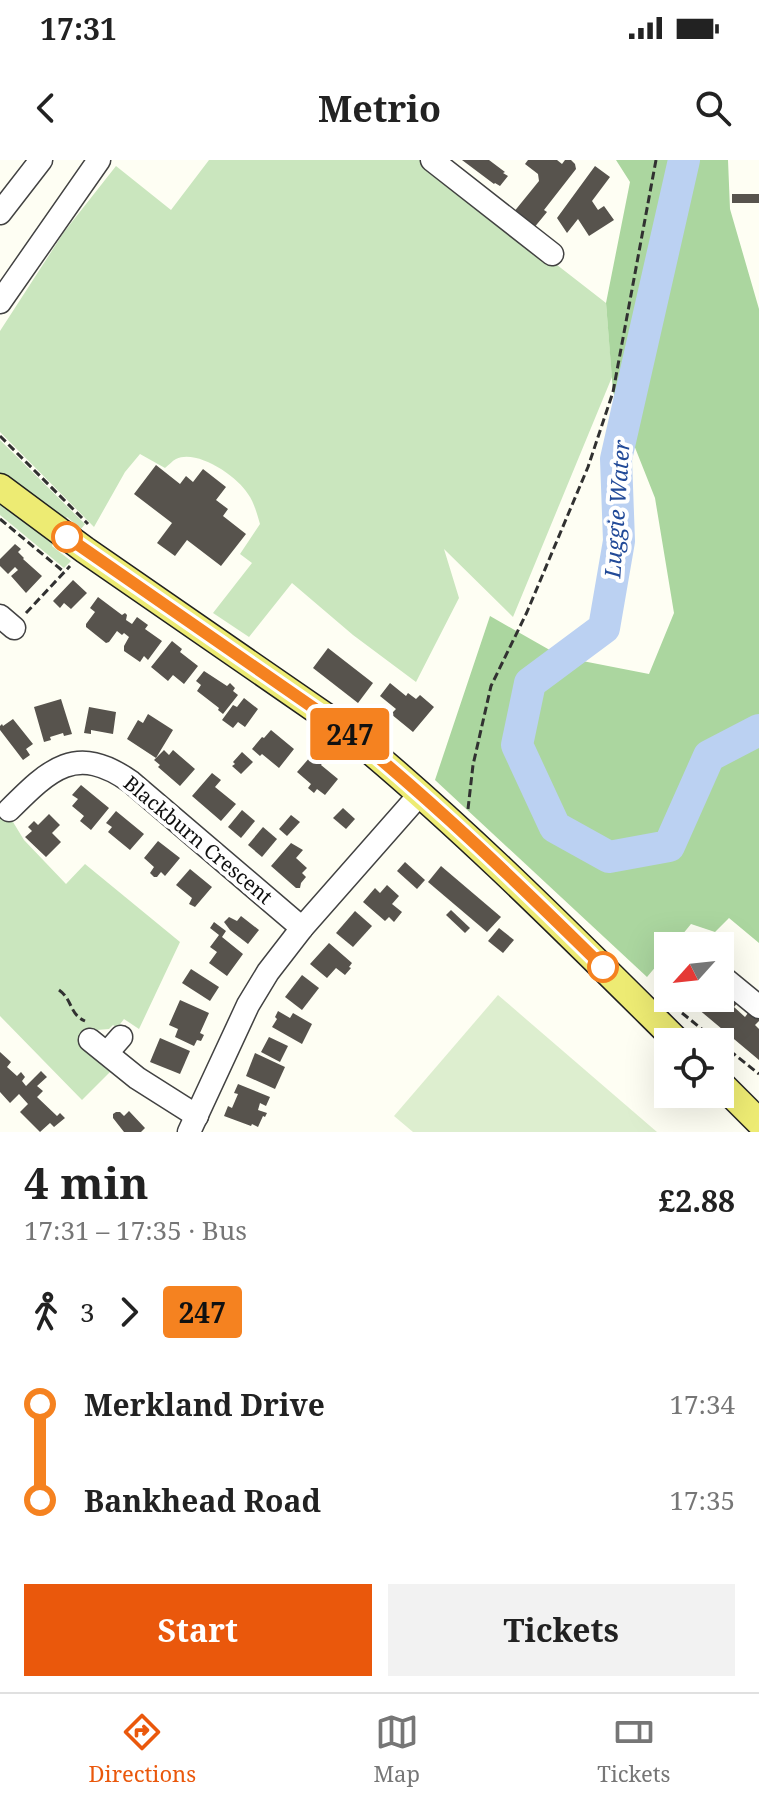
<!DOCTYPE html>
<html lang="en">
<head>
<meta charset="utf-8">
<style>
  body { margin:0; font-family:"Noto Serif",serif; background:#f2f2f2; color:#222; height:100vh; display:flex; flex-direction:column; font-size:30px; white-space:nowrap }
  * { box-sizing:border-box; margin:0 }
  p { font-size:26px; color:#767676 }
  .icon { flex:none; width:44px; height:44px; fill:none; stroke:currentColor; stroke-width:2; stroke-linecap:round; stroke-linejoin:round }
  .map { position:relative; height:972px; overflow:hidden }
  .panel { display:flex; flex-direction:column; background:#fff; flex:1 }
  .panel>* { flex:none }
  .badge { padding:0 16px; border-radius:6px; font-size:28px; line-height:52px }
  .needle { width:52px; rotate:243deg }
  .buttons { position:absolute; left:654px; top:772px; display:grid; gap:16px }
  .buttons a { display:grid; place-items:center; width:80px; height:80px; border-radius:0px; background:#fff; box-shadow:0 8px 32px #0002; font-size:40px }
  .map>.badge { position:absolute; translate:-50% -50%; box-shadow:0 0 0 4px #fff }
  .legs { display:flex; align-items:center; gap:12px; height:88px; padding:0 24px; font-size:26px }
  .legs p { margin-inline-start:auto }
  .overview { display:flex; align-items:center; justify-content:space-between; height:136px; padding:0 24px }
  h1 { font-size:44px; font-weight:700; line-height:60px }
  .button { display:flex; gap:16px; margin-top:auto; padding:16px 24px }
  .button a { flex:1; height:92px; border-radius:0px; background:#ea580c; color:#fff; font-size:32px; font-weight:700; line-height:92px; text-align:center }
  .button a+a { background:#f2f2f2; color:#222 }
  ul { padding:0 24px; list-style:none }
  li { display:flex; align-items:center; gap:28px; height:96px; font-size:30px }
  li i { display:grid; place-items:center; width:12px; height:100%; margin:0 10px; background:currentColor }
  li i::after { content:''; width:20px; height:20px; margin:-10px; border:6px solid; border-radius:50%; background:#fff }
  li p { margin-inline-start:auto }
  li:first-child i { background:linear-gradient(#0000 50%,currentColor 0) }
  li:last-child i { background:linear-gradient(currentColor 50%,#0000 0) }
  .status { display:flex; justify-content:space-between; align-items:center; height:56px; padding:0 40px; background:#fff; direction:ltr }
  .status svg { height:22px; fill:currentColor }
  header { display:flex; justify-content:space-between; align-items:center; height:104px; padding:0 24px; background:#fff; font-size:36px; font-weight:700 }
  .dock { display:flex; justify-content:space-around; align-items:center; height:112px; border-top:2px solid #e0e0e0; background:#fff; font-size:22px; color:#767676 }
  .dock a { display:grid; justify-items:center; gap:4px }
  .dock .active { color:#ea580c }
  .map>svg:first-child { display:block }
</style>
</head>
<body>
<div class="status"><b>17:31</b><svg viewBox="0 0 49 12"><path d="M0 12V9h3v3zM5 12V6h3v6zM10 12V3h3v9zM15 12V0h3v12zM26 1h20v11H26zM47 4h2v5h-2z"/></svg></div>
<header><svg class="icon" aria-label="back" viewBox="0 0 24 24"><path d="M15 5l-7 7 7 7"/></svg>Metrio<svg class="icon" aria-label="search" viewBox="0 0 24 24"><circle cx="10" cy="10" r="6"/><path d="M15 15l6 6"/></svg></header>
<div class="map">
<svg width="759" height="972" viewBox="0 0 759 972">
  <rect width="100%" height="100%" fill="#fefef3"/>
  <g fill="#cae6be">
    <path d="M209 0H422L606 143 612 217 513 457 444 389 459 438 416 522 353 475 292 423 249 477 213 453 252 403 240 394 260 364C257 354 254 342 248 334 237 316 197 289 176 299 172 301 169 305 165 308L140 294 125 312 94 367 0 272V171L64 72 116 6 171 50Z"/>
    <path d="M0 280 85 364 81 369 67 357 63 362 0 315Z"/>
    <path d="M0 341 54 382 52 386 71 401 64 408 0 355Z"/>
    <path d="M0 644 12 655 13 662 24 680 66 724 85 704 180 782 139 869 124 859 117 868 113 865 109 869 97 870 82 888 110 912 82 940 0 856Z"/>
  </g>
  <path fill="#abd69f" d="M616 0H728L730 49 759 149V783L729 758 715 772 691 764 673 786H668V792L647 817 435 620 490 456 562 497 649 514 674 453 655 338 613 232 606 143 630 22Z"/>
  <path fill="#ddeecf" d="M498 835 657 972H413L394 956Z"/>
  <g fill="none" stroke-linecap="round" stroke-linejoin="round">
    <path stroke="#bbd1f2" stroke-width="32" d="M684 0 616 299 619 381 604 468 530 523 517 585 555 667 609 697 669 686 709 596 759 570"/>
  </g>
  <g fill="#57534d">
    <path d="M462 0H489L505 12 503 13 508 16 500 26 495 23 494 24Z"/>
    <path d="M528 0H557L562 4 565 0H571L575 4 576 9 544 50 547 52 533 69 513 53 539 21 538 14 525 4Z"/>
    <path d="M595 6 610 17 592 41 598 50 604 46 614 60 589 76 578 59 567 73 557 58Z"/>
    <rect x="732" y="34" width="27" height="9"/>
    <path d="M156 305 180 324 186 316 193 322 203 309 226 327 216 340 228 349 223 356 246 374 221 406 187 380 175 396 157 383 172 363 134 334Z"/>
    <path d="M15 384 21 389 18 392 24 398 23 399 42 416 26 433 11 416 18 410 15 407 8 414 0 406V399Z"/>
    <path d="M73 420 87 433 71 449 64 443 60 448 53 441Z"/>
    <path d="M98 437 122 455 125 453 127 455 126 460 132 464 137 457 148 465 145 469 162 481 148 500 144 496 140 502 124 491V486L129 477 124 473 122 475 117 471 109 482 106 483 86 467V464L95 452 90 448Z"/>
    <path d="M172 481 182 489 180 492 198 506 184 524 173 515 168 521 151 507Z"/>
    <path d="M328 488 373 523 358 543 313 508Z"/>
    <path d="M204 511 227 526 230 523 235 528 233 531 238 535 223 554 218 550 219 548 197 531 201 525 196 521Z"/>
    <path d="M390 523 406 536 408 533 416 539 420 535 434 547 413 572 391 554 396 549 380 536Z"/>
    <path d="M244 538 258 549 245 567 238 562 233 568 222 560 233 545 237 547Z"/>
    <path d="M61 539 72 574 64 576 63 573 50 577 51 580 44 582 34 547Z"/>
    <path d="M89 547 116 552 113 574 91 570V574L84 573Z"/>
    <path d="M148 554 173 570 156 598 127 579 138 560 143 563Z"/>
    <path d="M13 559 33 584 26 589 30 595 23 600 0 570V566L2 564 3 566Z"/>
    <path d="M271 570 294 589 279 608 262 594 260 596 252 589 262 577 264 578Z"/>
    <path d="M164 590 169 595 173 590 195 609 180 626 158 607 160 605 154 600Z"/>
    <path d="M242 592 253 602 241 614 232 606 235 604 233 602Z"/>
    <path d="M311 596 315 600 318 597 323 602 321 605 338 619 325 635 317 629 314 633 308 628 311 624 297 612Z"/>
    <path d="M212 613 221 620 215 627 236 644 221 661 192 636Z"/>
    <path d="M81 625 109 648 91 670 80 661 84 656 72 646 78 639 72 635Z"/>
    <path d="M343 648 355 659 346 669 333 658Z"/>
    <path d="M242 650 255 661 241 678 228 667Z"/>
    <path d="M116 651 144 674 130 690 108 672 112 667 106 663Z"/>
    <path d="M49 654 60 665 52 673 61 682 46 697 25 677 32 671 28 667 34 661 38 665Z"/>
    <path d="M291 655 300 662 287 676 279 669Z"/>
    <path d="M263 667 277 679 262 697 248 685Z"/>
    <path d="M158 681 180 698 165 716 161 712 157 717H154L150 713 154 707 144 698Z"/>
    <path d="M291 683 303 690 296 698 307 708 302 713 306 717 301 723 300 728H296L271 706Z"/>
    <path d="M405 702 425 720 417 729 397 711Z"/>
    <path d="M441 706 501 757 487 772 428 722Z"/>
    <path d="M190 709 212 727 195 747 189 744 192 738 176 725Z"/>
    <path d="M387 725 399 736 392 744 402 752 394 762 389 757 385 761 363 742 375 728 380 733Z"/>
    <path d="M451 750 470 768 465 773 446 755Z"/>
    <path d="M355 751 372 766 353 787 336 773Z"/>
    <path d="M241 756 259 770 248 784 230 770 224 762 229 757 237 761Z"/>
    <path d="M214 762 226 771 222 777 243 794 227 816 209 803 217 792 210 787 219 775 210 768Z"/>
    <path d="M499 768 514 780 503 793 488 781Z"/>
    <path d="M718 774 728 782 724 786 731 791 722 804 720 802V786L711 784Z"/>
    <path d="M329 783 352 803 349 807 351 808 345 815 336 808 327 818 310 804Z"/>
    <path d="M191 809 219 827 210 841 182 823Z"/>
    <path d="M302 815 319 828 302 850 285 837Z"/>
    <path d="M732 833 740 840 734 847 745 857 751 849 759 856V861L755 865 759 869V900L685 838H722L725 841Z"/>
    <path d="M180 840 209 853 200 873 204 875 201 881 197 880 194 886 175 877 178 869 169 865Z"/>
    <path d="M278 851 290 858 293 853 312 864 302 884 272 867 277 859 275 857Z"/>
    <path d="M269 877 288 886 280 902 261 892Z"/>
    <path d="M160 878 190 891 180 914 150 902Z"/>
    <path d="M0 892 11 902 7 907 17 916 21 912 25 917 22 921 26 926 41 911 47 917 37 926 43 931 37 937 57 956 60 953 65 958 54 967 50 963 40 972 20 952 28 944 19 934 10 943 0 932Z"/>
    <path d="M255 893 285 907 275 929 246 916Z"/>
    <path d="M238 924 270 937 266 946 260 943 258 950 267 953 265 957 263 956 258 967 252 964 251 966 224 956 228 946 232 948 238 934 234 933Z"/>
    <path d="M129 951 145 968 141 972H124L113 958V954L116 952H120L124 956Z"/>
  </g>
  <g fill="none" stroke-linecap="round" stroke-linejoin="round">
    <defs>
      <g id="minor">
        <path d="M432 0 552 94"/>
        <path d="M0 53 41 0"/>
        <path d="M0 142 99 0"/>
        <path d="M0 456 14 468"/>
        <path d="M9 650C50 609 76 583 131 622L302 768"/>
        <path d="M720 815 759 847"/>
        <path d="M90 880 137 918 197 956"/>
        <path d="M107 893 121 877"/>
        <path d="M189 972 248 845 268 812 302 768 420 634"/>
      </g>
      <g id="major">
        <path d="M0 327 85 390 344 569C462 666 570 775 678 882"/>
        <path d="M720 923 759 962"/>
      </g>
    </defs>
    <use href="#minor" stroke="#424242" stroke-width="25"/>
    <use href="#major" stroke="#202020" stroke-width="29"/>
    <g stroke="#313131" stroke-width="3" stroke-dasharray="8 4" stroke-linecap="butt">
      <path d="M0 276 88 364"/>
      <path d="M0 359 64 412"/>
      <path d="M26 453 70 406"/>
      <path d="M468 649 473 605 491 526 527 452 588 307 613 232 656 0"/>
      <path d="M59 830C73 840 69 854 85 861"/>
      <path d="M682 853 718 882"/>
      <path d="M720 883 759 914"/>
    </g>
    <use href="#minor" stroke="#fff" stroke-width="22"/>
    <use href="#major" stroke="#edeb73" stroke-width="26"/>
  </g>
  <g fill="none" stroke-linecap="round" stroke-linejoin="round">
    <defs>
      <path id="line-1" d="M67 377 344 569C435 643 520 725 603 807"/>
    </defs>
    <use href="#line-1" stroke="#fff" stroke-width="18"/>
    <use href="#line-1" stroke="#f58220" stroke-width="12"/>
  </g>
  <g fill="#fff" stroke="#f58220" stroke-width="4">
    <circle cx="67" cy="377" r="14"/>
    <circle cx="603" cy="807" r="14"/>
  </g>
  <g text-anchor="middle" stroke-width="8" stroke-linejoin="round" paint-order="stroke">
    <g font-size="20" fill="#0f0f0f" stroke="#fff">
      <text transform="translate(198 680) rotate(40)" y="7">Blackburn Crescent</text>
    </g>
    <g font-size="22" font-style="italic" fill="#224a98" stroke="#fff">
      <text transform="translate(617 349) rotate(-86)" y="8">Luggie Water</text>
    </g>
  </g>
</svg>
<div class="buttons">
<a><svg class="needle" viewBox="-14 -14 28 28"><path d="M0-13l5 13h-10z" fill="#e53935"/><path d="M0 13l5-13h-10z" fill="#767676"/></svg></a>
<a><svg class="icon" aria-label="locate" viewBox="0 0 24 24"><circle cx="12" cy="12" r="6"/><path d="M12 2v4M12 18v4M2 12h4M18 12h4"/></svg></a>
</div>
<b class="badge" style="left:350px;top:574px;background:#f58220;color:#111">247</b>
</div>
<section class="panel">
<div class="overview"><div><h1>4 min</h1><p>17:31 – 17:35 · Bus</p></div><b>£2.88</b></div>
<div class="legs"><svg class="icon" aria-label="walk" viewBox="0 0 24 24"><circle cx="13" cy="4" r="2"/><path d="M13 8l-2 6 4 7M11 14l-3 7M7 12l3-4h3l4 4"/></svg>3<svg class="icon" aria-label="forward" viewBox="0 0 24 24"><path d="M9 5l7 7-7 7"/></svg><b class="badge" style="background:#f58220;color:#111">247</b></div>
<ul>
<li><i style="color:#f58220"></i><b>Merkland Drive</b><p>17:34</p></li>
<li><i style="color:#f58220"></i><b>Bankhead Road</b><p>17:35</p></li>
</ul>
<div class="button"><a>Start</a><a>Tickets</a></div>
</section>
<nav class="dock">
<a class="active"><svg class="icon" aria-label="directions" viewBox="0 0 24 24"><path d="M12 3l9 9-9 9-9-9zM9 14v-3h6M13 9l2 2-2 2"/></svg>Directions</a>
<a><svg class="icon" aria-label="map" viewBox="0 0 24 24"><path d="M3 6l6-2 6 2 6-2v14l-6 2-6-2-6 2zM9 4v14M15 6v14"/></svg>Map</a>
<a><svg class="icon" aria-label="tickets" viewBox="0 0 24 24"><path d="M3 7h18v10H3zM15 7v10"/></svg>Tickets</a>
</nav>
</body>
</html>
